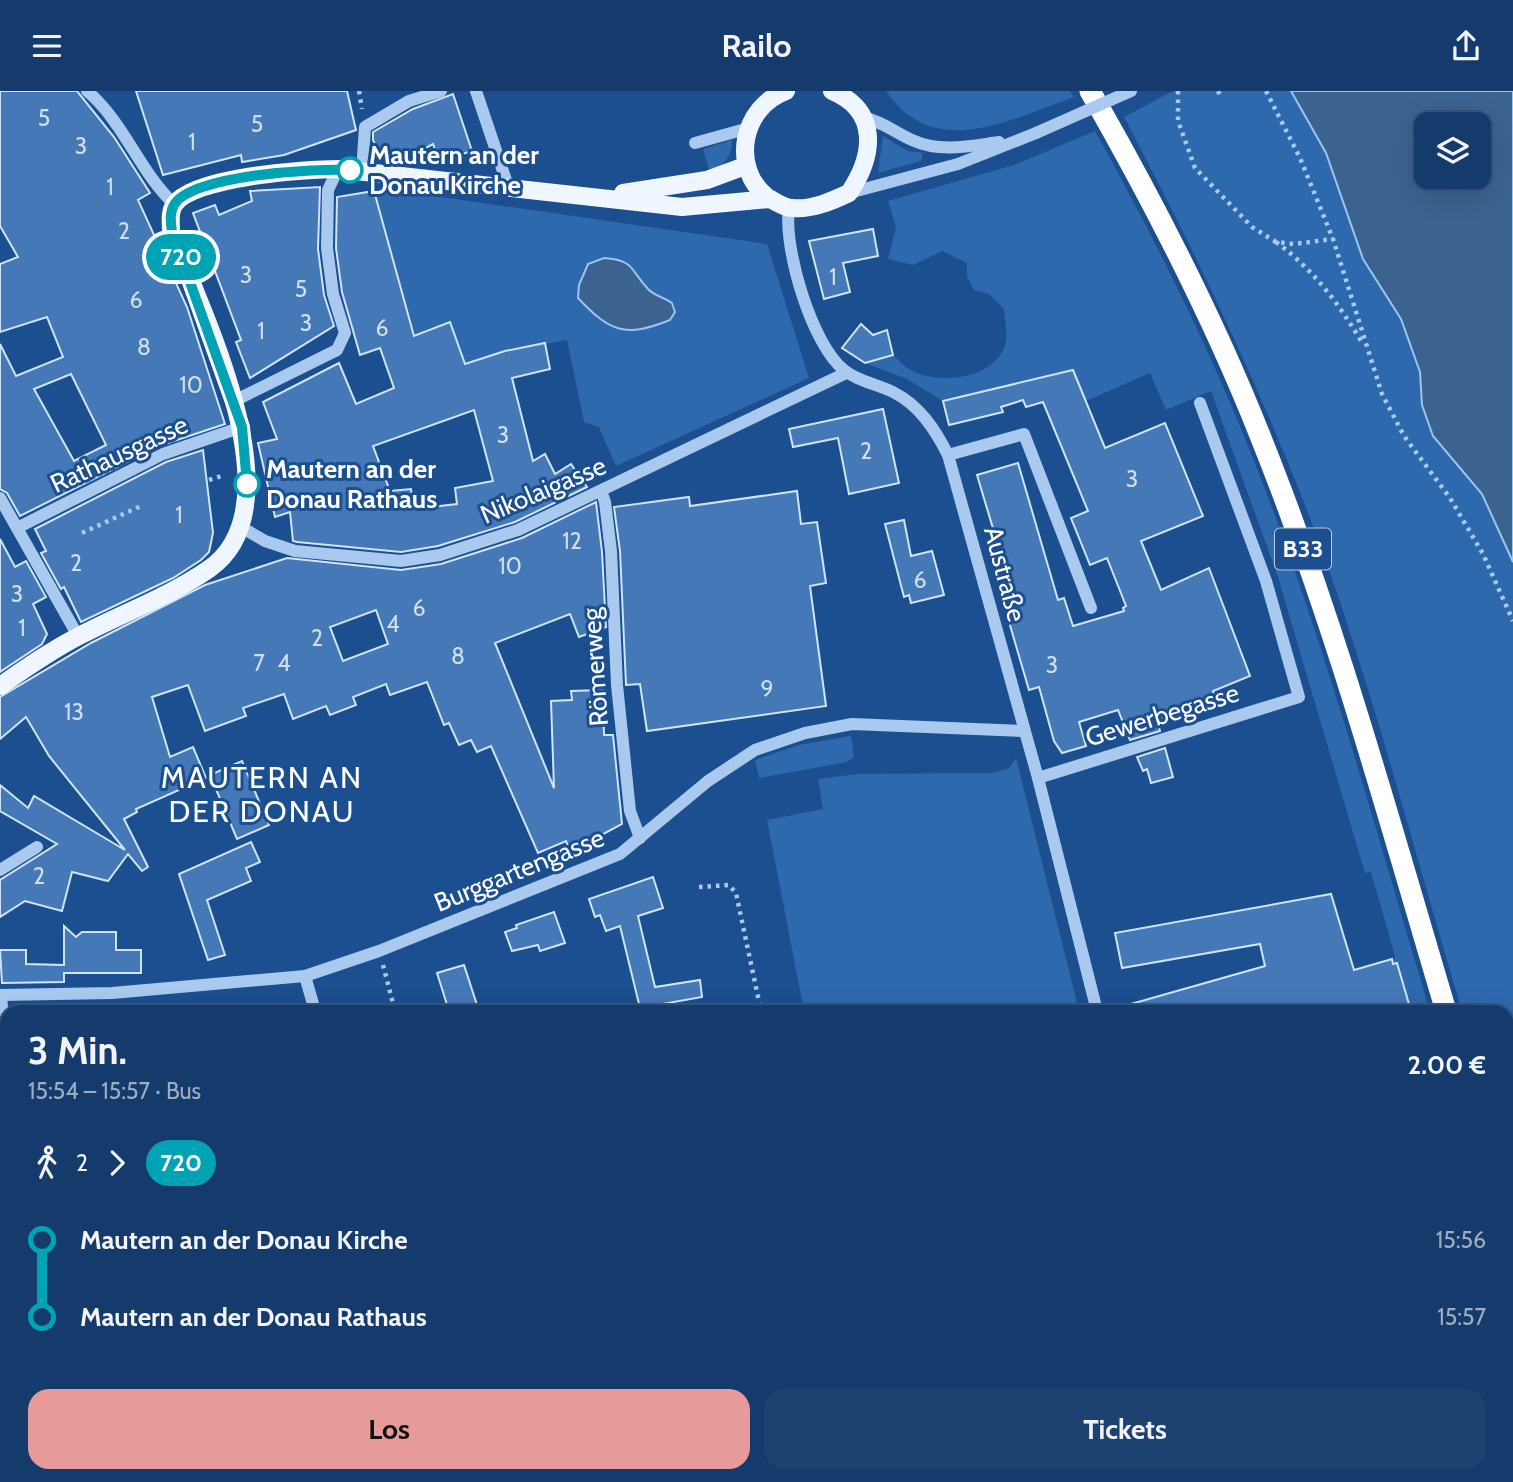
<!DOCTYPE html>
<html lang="de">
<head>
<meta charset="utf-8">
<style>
  body { margin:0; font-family:Cabin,sans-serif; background:#1d4271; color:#f1f3f6; height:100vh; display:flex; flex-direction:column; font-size:26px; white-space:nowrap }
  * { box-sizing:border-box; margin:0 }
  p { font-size:23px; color:#9dadc1 }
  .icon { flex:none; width:38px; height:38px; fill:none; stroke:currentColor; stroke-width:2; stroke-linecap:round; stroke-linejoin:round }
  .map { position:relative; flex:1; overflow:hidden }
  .details { position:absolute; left:0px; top:914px; width:1514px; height:478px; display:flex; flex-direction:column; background:#143b6b; border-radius:21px 21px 0 0; box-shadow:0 7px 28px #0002,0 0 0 2px #33557e }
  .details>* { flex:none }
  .badge { padding:0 14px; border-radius:23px; font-size:24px; line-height:46px }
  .tools { position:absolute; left:1414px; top:21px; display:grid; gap:14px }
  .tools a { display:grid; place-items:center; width:77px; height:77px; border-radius:14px; background:#143b6b; box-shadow:0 7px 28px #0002,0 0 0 2px #33557e; font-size:35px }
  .map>.badge { position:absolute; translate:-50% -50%; box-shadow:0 0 0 4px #fff }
  .legs { display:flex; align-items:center; gap:10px; height:77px; padding:0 28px; font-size:23px }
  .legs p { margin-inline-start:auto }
  .head { display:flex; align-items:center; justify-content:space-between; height:119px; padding:0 28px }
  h1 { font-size:38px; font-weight:700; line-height:52px }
  .action { display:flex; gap:14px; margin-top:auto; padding:14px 28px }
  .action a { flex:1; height:80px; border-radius:21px; background:#e69b98; color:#111; font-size:28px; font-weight:700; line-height:80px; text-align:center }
  .action a+a { background:#1d4271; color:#f1f3f6 }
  ul { padding:0 28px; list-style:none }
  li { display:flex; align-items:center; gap:24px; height:77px; font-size:26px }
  li i { display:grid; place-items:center; width:10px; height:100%; margin:0 9px; background:currentColor }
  li i::after { content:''; width:18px; height:18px; margin:-9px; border:5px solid; border-radius:50%; background:#143b6b }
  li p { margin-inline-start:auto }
  li:first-child i { background:linear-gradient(#0000 50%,currentColor 0) }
  li:last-child i { background:linear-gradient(currentColor 50%,#0000 0) }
  header { display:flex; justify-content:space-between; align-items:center; height:91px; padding:0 28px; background:#143b6b; font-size:32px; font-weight:700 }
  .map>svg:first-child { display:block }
</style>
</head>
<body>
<header><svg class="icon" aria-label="menu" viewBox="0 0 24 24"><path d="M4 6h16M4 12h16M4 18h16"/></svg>Railo<svg class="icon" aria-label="share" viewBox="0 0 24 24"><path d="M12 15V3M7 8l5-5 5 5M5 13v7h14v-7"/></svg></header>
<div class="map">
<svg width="1513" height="1391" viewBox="0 0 1513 1391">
  <rect width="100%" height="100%" fill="#1b4f8f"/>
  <g fill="#2e69ad">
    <path d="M886 0H1070L1074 6C1011 28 934 71 886 0Z"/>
    <path d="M1173 0H1291L1326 62 1363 168 1401 228 1420 281 1422 314 1433 345 1482 403 1513 471V1091L1507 1070V920H1462C1416 767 1376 610 1322 459 1267 310 1198 166 1124 26Z"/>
    <path d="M1095 40C1150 139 1201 240 1244 345 1320 531 1372 728 1430 920H1411L1397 872 1393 873 1395 865 1371 781 1365 782 1278 486 1211 300 1166 319 1150 282 1086 310 1072 279 943 310 907 288 865 272 893 264C898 268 903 275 909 278 937 295 997 289 1006 251 1008 241 1004 228 1004 218L989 203 974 199 967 186V172L942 160 913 174 888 168 896 136 888 110 1014 74Z"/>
    <path d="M883 45 908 60 923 62 921 70 878 82Z"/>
    <path d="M732 49C732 66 724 74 710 82L703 58Z"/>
    <path d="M386 98 767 153 809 287 616 375 599 336 584 331 567 249 505 260 461 274 445 267 461 260 450 231 414 245 374 100Z"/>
    <path d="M851 645 854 666 847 671 759 687 755 669 799 654Z"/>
    <path d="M1016 667 1079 920H804L767 729 823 718 818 688 857 683 992 682 1009 677Z"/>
    <path d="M1507 1176 1513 1197V1277L1507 1255Z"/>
    <path d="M1223 1384H1387L1391 1391H1224Z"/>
  </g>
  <g fill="#3c6290" stroke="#9cc4f0" stroke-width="2" fill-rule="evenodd">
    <path d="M1291 0H1513V471L1482 403 1433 345 1422 314 1420 281 1401 228 1363 168 1326 62ZM1479 33V86H1426V33Z"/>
    <path d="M604 167C635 169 630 179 648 198 653 204 665 207 672 212L675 221 670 229C625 247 610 241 578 207L579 194 588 173Z"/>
  </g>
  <g fill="#4478b7" stroke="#cfe3fa" stroke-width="2" fill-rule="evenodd">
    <path d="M0 0H77L114 46 150 102 138 109 187 216 225 333 159 355 20 425 7 402 0 398V253L16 285 63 266 47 226 0 241V173L18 166 0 135ZM71 283 106 354 74 370 34 298Z"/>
    <path d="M136 0H347L356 39 284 64 242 71 241 64 163 84Z"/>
    <path d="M453 3 472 60 439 70 433 53 402 70 381 66 373 49V41L413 18Z"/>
    <path d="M320 96 318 158 324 204 334 235 250 287 236 251 241 249 193 122 215 114 219 124 252 110 250 100Z"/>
    <path d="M374 100 414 245 450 231 465 273 505 260 545 252 550 278 512 287 533 370 545 363 555 383 571 373 587 396 515 431 438 455 401 461 297 451 293 450 290 421 275 426 258 352 277 348 263 311 339 272 356 313 394 297 380 257 360 264 342 201 336 157 337 106ZM474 319 493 390 455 397 457 413 414 418 411 398 390 400 373 355Z"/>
    <path d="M873 138 878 165 843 172 850 201 824 208 809 150Z"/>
    <path d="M861 233 873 244 887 239 893 264 865 272 842 257Z"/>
    <path d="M1073 279 1105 357 1165 332 1203 425 1141 450 1161 499 1209 477 1250 585 1213 600 1216 610 1158 633 1160 640 1130 649 1118 619 1079 631 1086 655 1062 662 1054 650 1039 596 1029 599 1007 524 1018 521 977 384 1018 372 1058 509 1064 507 1073 535 1124 520 1123 517 1126 515 1107 467 1090 474 1071 427 1088 420 1043 311 1026 316 1023 309 1001 316 1003 321 949 334 943 310Z"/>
    <path d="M883 318 899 392 849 403 838 347 793 356 789 338Z"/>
    <path d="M203 359 213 442 209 461 201 469 173 487 81 531 64 496 61 498 41 462 46 460 35 438 166 371Z"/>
    <path d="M797 400 801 433 817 431 826 492 810 495 826 615 647 640 640 593 626 594 620 460 614 416 689 406 690 415Z"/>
    <path d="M596 411 602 461 606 536 579 546 570 523 495 552 554 697 551 610 572 609 571 600 603 599 604 644H613L622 733 570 761 566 750 538 762 491 655 477 661 471 649 459 654 449 632 444 634 427 591 390 604 386 593 353 606 356 614 330 624 326 615 293 628 284 603 243 617 246 625 205 640 188 594 152 606 170 666 193 656 206 687 136 718 137 721 124 728 148 776 142 780 128 763 108 790 72 781 62 820 25 810 0 826V789L57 753 0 720V694L28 717 34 705 125 759 49 665 26 626 0 648V606L91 552 205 494 287 467 401 479 441 473 522 447ZM376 519 388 553 343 570 330 536Z"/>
    <path d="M904 429 911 465 932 460 944 504 911 512 909 504 904 506 885 433Z"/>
    <path d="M0 448 15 476 26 470 46 506 33 513 47 543 42 553 0 581Z"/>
    <path d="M1165 657 1173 686 1151 692 1147 678 1143 680 1137 666Z"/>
    <path d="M242 670 269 734 237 748 210 684Z"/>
    <path d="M251 751 260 771 246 777 251 790 207 809 225 864 208 869 179 783Z"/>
    <path d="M653 786 663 817 638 825 655 896 700 889 702 906 640 917 620 835 606 840 600 824 595 826 589 808Z"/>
    <path d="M1331 803 1354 879 1392 868 1393 873 1397 872 1411 920H1125L1124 915 1265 875 1260 853 1122 877 1115 842Z"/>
    <path d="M554 821 565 852 540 860 538 854 512 860 505 841 517 837 516 834Z"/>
    <path d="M64 835 76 846 82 841H116V859H141V882H64V891L2 892 0 859H26V873L64 874Z"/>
    <path d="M464 874 477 914 449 920 437 882Z"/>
  </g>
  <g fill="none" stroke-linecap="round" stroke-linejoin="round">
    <g stroke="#a9c9ee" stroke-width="4.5" stroke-dasharray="3.5 5" stroke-linecap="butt">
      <path d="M359 0 362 18"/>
      <path d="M1178 0V30L1195 77 1252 136 1276 151 1294 153 1333 148"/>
      <path d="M1218 0 1220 4"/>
      <path d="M1266 0 1300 67 1333 148 1382 303 1404 345 1450 407 1483 463 1513 530"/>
      <path d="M1276 151C1314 179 1339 213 1363 253"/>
      <path d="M209 389 225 384"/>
      <path d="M82 442 143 414"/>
      <path d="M699 796 729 794 736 802 761 920"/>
      <path d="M383 874 395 920"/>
      <path d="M1507 981 1513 987"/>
      <path d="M1298 1384 1300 1391"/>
    </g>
    <g stroke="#a9c9ee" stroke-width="12">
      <path d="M87 0C124 31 139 80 174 113"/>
      <path d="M476 0 508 95"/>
      <path d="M862 26C882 30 894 41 912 49 940 62 970 55 999 51"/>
      <path d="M695 52 749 37"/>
      <path d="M362 80 365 36 409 10 441 0"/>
      <path d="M849 102 958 73 1036 42"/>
      <path d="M789 117C783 157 812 254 844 279 857 290 877 293 893 301 919 314 935 338 948 364L1038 687 1097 920"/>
      <path d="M234 310 337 259 345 242 333 203 327 157 328 99 338 78"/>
      <path d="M948 364 1024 343 1091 517"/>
      <path d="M601 400 605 411 611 460 617 594 630 720 640 747"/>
      <path d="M0 407 78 545"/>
      <path d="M241 436 265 450 295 460 401 470 440 464 518 439 846 282"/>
      <path d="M17 437 163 363 242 336"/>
      <path d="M1038 687 1299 606 1266 490 1200 312"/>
      <path d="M0 779 37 756"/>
      <path d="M305 885 315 920"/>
      <path d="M1 904 112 902 305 885 379 860 620 763 708 690 755 659 805 642 852 633 1024 640"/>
      <path d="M1 904 7 979"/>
      <path d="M0 1275H7"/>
      <path d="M43 1384 45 1391"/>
      <path d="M723 1384 724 1391"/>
      <path d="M1196 1384V1391"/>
      <path d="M1404 1384 1409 1391"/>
    </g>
    <g stroke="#f0f6ff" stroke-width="18">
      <path d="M786 0C742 16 730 76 767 106 774 110 784 117 792 117 812 119 832 110 849 102 874 65 880 20 832 0"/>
      <path d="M623 102 707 89 745 75"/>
      <path d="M0 595C26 577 53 558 81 544 123 522 170 505 209 478 300 415 201 220 171 141 171 132 169 122 174 114 191 86 306 78 338 78L682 116 770 108"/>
    </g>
    <g stroke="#fff" stroke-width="21">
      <path d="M1090 0C1153 110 1212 224 1259 342 1335 530 1388 726 1446 920"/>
      <path d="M1507 1122 1513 1143"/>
    </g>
    <path stroke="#a9c9ee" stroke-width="12" d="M1036 42 1131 0"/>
  </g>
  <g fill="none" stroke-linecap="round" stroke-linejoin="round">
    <defs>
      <path id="line-1" d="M247 393 242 336 172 141C171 132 169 123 174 114 191 84 317 77 350 79"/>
    </defs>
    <use href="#line-1" stroke="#fff" stroke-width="16"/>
    <use href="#line-1" stroke="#00a3b4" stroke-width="10"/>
  </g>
  <g fill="#fff" stroke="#00a3b4" stroke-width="3.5">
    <circle cx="350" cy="79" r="12"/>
    <circle cx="247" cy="393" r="12"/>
  </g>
  <g text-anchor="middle" stroke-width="6" stroke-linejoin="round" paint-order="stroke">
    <g font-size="23" fill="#d0dded">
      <text x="44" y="35">5</text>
      <text x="257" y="41">5</text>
      <text x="192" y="59">1</text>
      <text x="81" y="63">3</text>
      <text x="110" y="104">1</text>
      <text x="124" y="148">2</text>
      <text x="246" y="192">3</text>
      <text x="833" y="194">1</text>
      <text x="301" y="206">5</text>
      <text x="136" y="217">6</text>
      <text x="306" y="240">3</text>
      <text x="382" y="245">6</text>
      <text x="261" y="248">1</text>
      <text x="144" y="264">8</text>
      <text x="191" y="302">10</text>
      <text x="503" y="352">3</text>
      <text x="866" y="368">2</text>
      <text x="1132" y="396">3</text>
      <text x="179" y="432">1</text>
      <text x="572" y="458">12</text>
      <text x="76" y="480">2</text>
      <text x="510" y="483">10</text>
      <text x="920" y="497">6</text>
      <text x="17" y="511">3</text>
      <text x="419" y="525">6</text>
      <text x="393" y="541">4</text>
      <text x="22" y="545">1</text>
      <text x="317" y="555">2</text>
      <text x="458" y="573">8</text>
      <text x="259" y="580">7</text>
      <text x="284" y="580">4</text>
      <text x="1052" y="582">3</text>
      <text x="767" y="606">9</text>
      <text x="74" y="629">13</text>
      <text x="39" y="793">2</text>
    </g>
    <rect fill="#1b4f8f" stroke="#bbcadd" stroke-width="2" x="1275" y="437.5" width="56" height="41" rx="5"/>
    <g font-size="24" font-weight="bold" fill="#fff">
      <text x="1303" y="466">B33</text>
    </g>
    <g font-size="26" font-weight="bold" fill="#fff" stroke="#1b4f8f" text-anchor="start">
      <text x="369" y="73">Mautern an der<tspan x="369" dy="30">Donau Kirche</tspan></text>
      <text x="266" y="387">Mautern an der<tspan x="266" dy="30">Donau Rathaus</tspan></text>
    </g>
    <g font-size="26" fill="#fff" stroke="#1b4f8f">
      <text transform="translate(119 363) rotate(-25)" y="9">Rathausgasse</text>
      <text transform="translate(543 399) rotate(-23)" y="9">Nikolaigasse</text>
      <text transform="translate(1005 483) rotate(75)" y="9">Austraße</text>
      <text transform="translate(595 576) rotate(-94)" y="9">Römerweg</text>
      <text transform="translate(1162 624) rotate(-17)" y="9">Gewerbegasse</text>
      <text transform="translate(519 779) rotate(-22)" y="9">Burggartengasse</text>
    </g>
    <g font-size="30" letter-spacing="2" fill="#fff" stroke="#1b4f8f">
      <text x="262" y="697">MAUTERN AN<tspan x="262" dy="34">DER DONAU</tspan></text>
    </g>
  </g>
</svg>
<div class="tools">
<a><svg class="icon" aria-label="layers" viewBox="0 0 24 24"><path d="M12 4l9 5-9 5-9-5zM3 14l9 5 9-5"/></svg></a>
</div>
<b class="badge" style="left:181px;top:166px;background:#00a3b4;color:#fff">720</b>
<section class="details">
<div class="head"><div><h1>3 Min.</h1><p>15:54 – 15:57 · Bus</p></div><b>2.00 €</b></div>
<div class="legs"><svg class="icon" aria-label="walk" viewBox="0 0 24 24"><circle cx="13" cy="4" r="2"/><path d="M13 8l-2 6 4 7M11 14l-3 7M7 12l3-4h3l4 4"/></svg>2<svg class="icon" aria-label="forward" viewBox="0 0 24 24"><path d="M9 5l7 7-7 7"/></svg><b class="badge" style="background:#00a3b4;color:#fff">720</b></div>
<ul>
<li><i style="color:#00a3b4"></i><b>Mautern an der Donau Kirche</b><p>15:56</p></li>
<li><i style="color:#00a3b4"></i><b>Mautern an der Donau Rathaus</b><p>15:57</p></li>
</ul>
<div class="action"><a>Los</a><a>Tickets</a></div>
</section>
</div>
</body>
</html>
